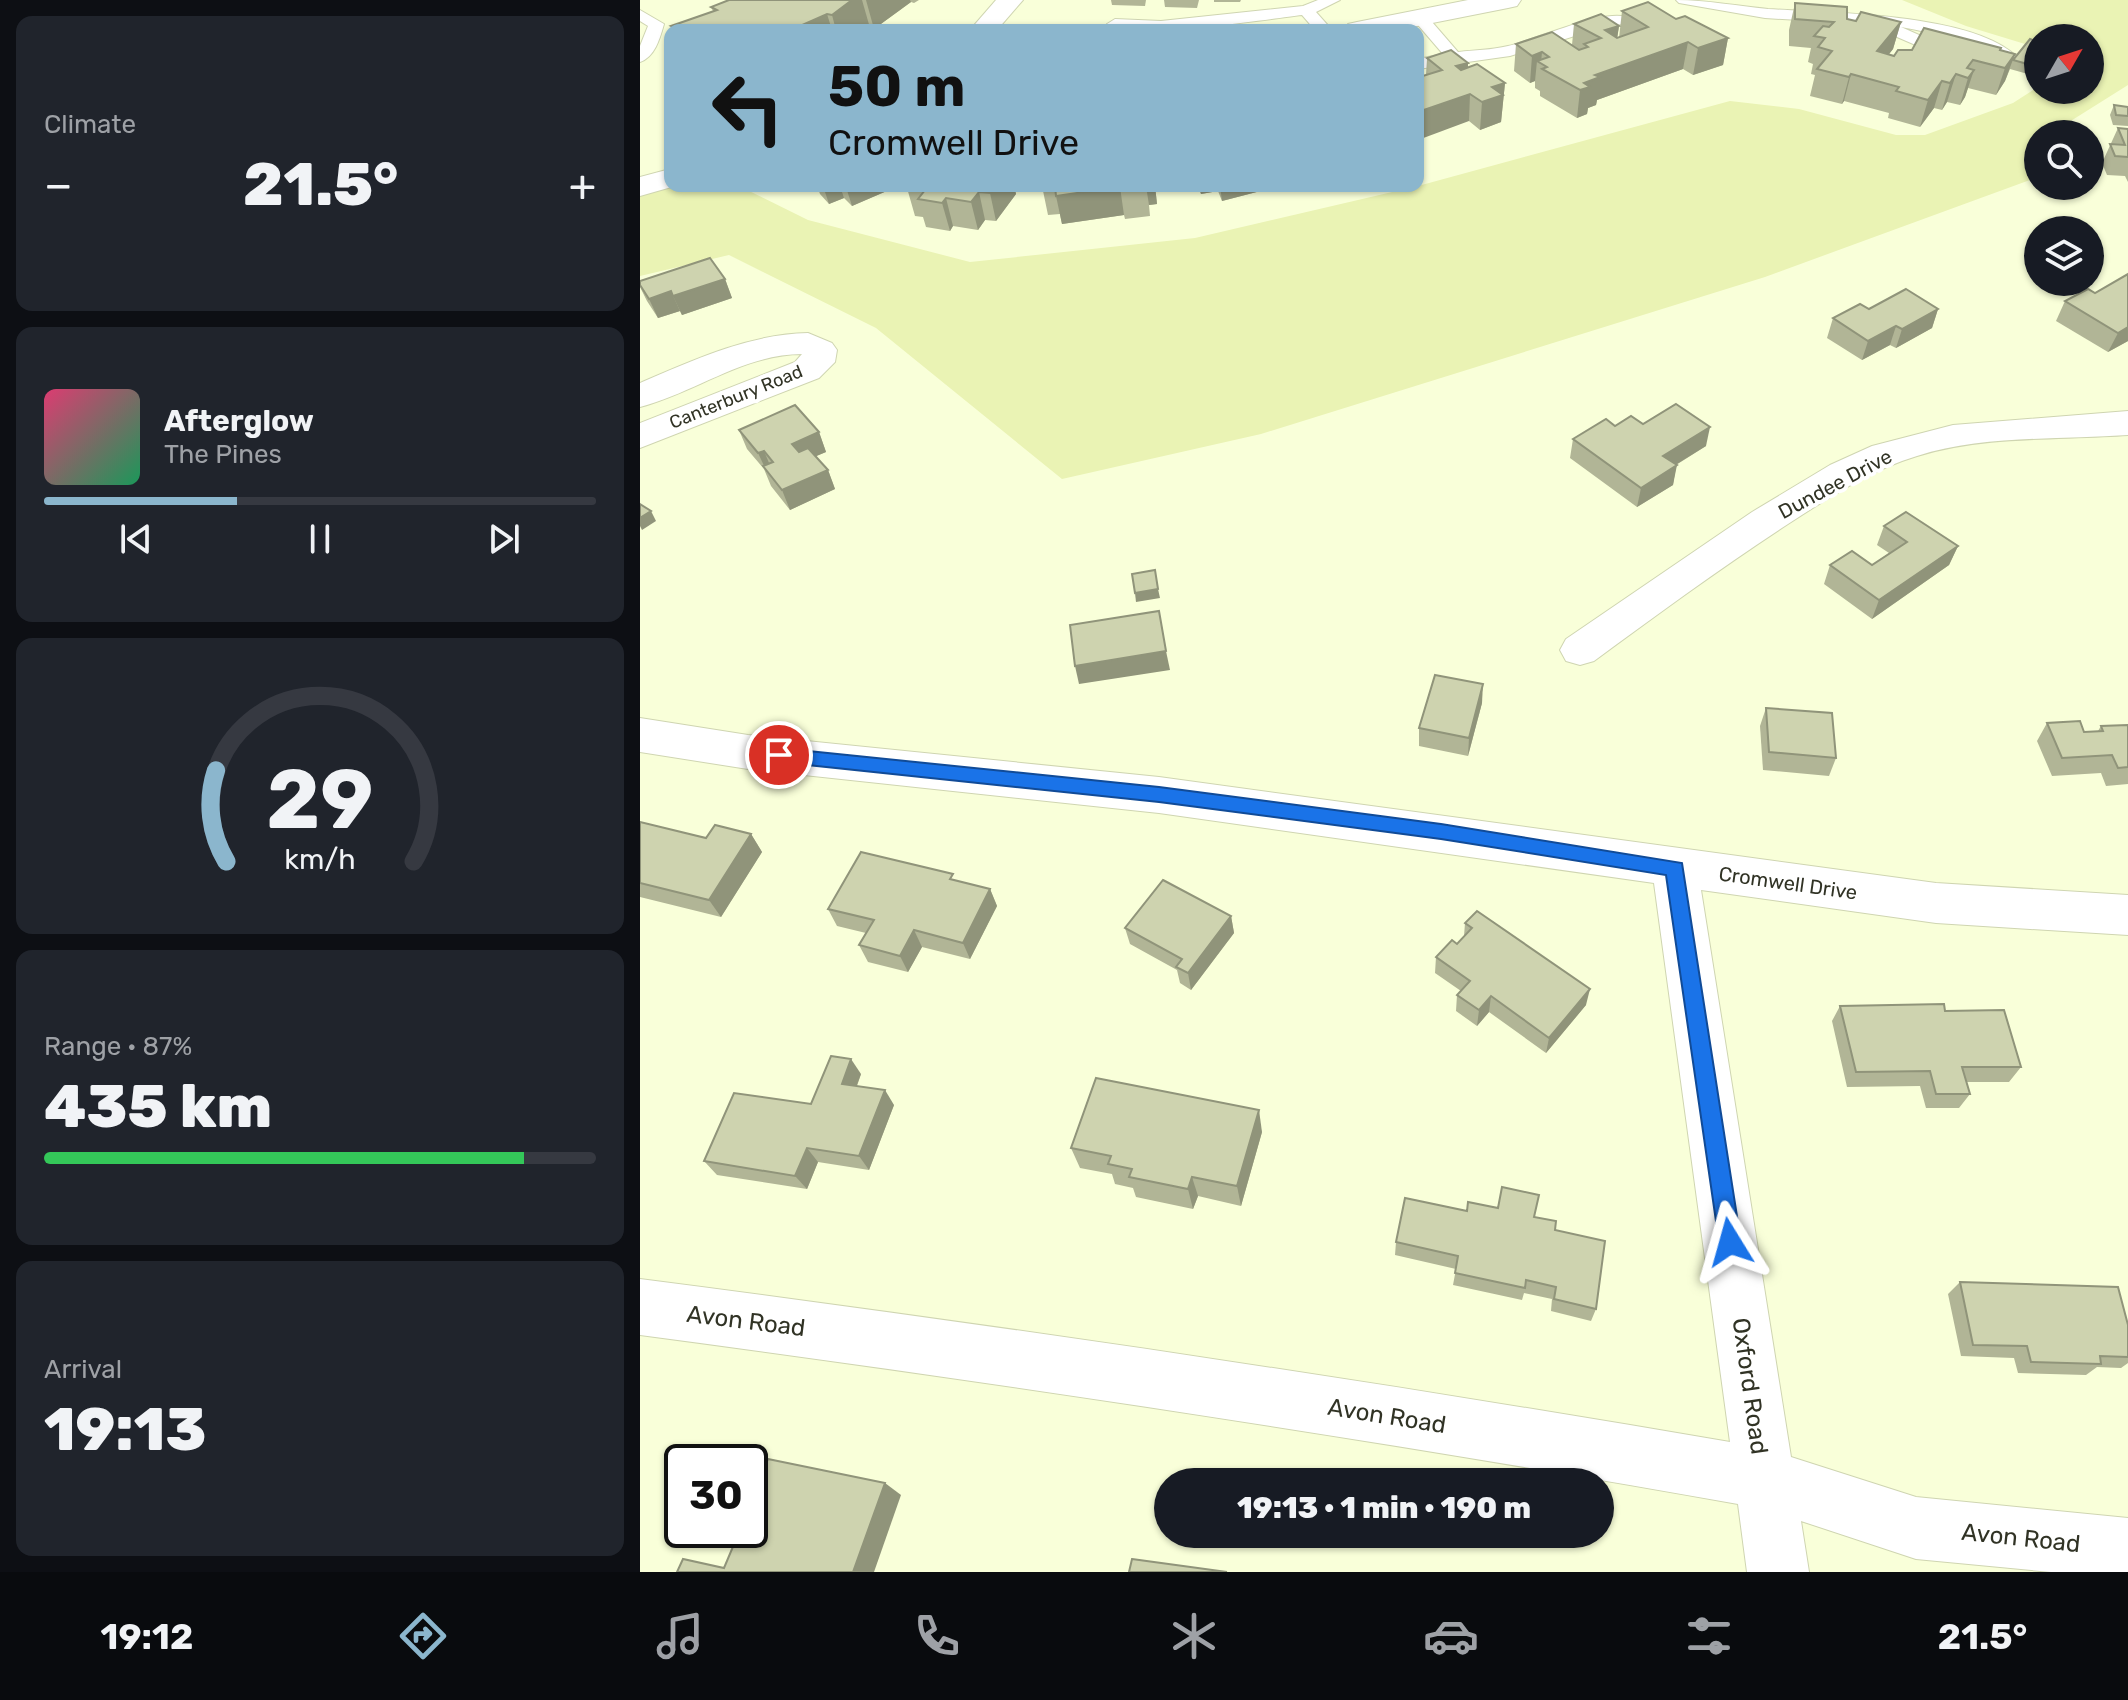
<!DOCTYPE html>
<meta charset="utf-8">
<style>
body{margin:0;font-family:Rubik,sans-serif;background:#20242c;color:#f1f3f6;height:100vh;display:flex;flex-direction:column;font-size:30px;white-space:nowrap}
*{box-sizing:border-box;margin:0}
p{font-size:26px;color:#9ea1a6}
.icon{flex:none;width:44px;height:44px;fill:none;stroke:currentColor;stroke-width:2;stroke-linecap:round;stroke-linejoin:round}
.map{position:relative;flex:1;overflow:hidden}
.details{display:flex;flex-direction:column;gap:16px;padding:16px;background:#0d0f14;width:640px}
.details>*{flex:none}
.top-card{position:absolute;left:24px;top:24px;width:760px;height:168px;border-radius:16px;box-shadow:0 2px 6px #0004;background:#8bb6cd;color:#111;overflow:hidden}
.needle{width:52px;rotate:51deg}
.buttons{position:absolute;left:1384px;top:24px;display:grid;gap:16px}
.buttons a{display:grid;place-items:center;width:80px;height:80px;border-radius:50%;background:#171b24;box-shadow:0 2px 6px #0004;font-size:40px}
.speed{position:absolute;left:24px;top:1444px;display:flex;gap:16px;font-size:40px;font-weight:700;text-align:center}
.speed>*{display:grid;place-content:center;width:104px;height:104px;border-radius:50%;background:#171b24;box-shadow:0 2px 6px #0004;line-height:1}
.speed .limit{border:4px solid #111;border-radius:12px;background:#fff;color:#111}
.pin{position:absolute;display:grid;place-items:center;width:68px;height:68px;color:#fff;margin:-34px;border:4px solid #fff;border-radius:50%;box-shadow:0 2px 8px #0007}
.me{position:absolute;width:88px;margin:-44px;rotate:352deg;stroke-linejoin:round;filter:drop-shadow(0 0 6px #0008)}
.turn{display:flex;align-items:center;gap:28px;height:168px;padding:0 32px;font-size:36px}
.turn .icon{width:104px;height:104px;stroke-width:2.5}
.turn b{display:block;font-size:56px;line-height:68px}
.big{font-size:60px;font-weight:800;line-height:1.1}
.details .card{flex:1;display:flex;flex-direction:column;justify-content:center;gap:12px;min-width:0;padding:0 28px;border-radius:16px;background:#20242c}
.details .dial{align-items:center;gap:0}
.dial svg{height:208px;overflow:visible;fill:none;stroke:#363941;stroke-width:7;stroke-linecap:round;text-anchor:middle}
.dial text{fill:#f1f3f6;stroke:none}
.song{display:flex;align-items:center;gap:24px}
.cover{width:96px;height:96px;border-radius:12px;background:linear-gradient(135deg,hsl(340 70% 55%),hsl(150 70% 35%))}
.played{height:8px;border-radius:4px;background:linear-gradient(90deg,#8bb6cd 35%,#363941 35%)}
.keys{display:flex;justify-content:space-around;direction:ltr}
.heat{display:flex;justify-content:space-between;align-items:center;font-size:44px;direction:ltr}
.charge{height:12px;border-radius:6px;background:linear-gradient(90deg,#34c759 87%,#363941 0)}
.trip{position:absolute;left:514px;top:1468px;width:460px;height:80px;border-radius:40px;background:#171b24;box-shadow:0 2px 6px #0004;font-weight:800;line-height:80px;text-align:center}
.tabs{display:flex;height:128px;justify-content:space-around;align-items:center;background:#090b0e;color:#9ea1a6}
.tabs .icon{width:56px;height:56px}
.tabs .on{color:#8bb6cd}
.tabs b{font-size:36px;color:#f1f3f6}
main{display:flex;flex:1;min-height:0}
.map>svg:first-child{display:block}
</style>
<main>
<section class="details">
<div class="card"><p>Climate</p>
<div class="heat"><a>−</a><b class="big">21.5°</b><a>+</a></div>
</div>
<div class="card">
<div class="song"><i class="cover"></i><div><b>Afterglow</b><p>The Pines</p></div></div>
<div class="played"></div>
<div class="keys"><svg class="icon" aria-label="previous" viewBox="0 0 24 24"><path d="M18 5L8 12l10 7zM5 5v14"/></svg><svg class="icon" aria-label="pause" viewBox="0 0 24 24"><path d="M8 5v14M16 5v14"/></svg><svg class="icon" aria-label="next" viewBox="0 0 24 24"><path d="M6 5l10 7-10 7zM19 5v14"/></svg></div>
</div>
<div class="card dial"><svg viewBox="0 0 100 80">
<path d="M14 69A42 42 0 1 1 86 69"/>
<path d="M14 69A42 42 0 0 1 10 34" stroke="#8bb6cd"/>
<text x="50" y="56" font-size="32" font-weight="700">29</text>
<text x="50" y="72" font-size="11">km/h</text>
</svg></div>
<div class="card"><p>Range · 87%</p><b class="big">435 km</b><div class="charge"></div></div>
<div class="card"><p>Arrival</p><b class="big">19:13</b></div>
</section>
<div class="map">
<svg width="1488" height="1572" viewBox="0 0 1488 1572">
<rect width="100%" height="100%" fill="#f9ffd9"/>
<!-- green -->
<path fill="#eaf3b4" d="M1262,0H1488V85L1410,134H1398V177L1125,277L621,434L422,479L236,328L89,255L0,276V184L99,186L168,220L330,262L555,238L778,186L1090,101L1159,109L1256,135H1285L1373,103L1398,87V90H1450V38H1398V48L1326,26Z"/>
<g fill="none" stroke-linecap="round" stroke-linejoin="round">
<defs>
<g id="service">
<path d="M678,0H700L676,12L692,30H675L662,15C629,19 487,41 467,24L475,19L521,21L663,6Z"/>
<path d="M1036,0C1067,0 1097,6 1128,9C1189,13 1335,13 1378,58C1369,69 1352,76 1340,66L1342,63L1359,59C1327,42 1297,33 1261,27L1313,50V56H1301L1227,24L1125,18L1039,3Z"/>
<path d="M0,10L24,24C20,38 15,57 0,62V46L8,26L0,21Z"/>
<path d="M780,13L786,15L818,52C834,50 852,50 868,46C894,41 973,3 993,20L991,23L967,26L870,56L778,69V59L803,54L772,18Z"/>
</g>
<g id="minor">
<path d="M356,0H383L357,30H330Z"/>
<path d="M828,0H881L877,6L868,8L757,30H704L708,24L717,22Z"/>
<path d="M30,169V186H35L0,196V177Z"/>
<path d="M168,333L192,343L197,350L195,362L179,378L0,448V423L155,362L162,354C104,354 54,393 0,407V383C53,360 110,334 168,333Z"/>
<path d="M1488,411V435C1419,440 1343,435 1277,456C1230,470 1188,498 1148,524C1082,567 1018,614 954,661L940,665L926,661L920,650L926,639L1112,512L1190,465L1232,446L1313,425Z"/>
<path d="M0,718L108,735L519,777L1296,883L1488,895V935L1296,923L1061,890L1151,1457L1276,1497L1488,1518V1572H1411L1276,1559L1161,1521L1169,1572H1107L1098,1504C733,1439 367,1384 0,1335V1279C364,1326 728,1380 1090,1442L1014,883L519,813L108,769L0,752Z"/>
</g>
</defs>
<!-- service casing -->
<use href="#service" stroke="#cfd5b1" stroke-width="2"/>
<!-- minor casing -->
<use href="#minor" stroke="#cfd5b1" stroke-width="2"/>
<!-- service -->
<use href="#service" fill="#fff" fill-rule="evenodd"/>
<!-- minor -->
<use href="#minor" fill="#fff" fill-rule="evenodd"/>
</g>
<!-- wall -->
<g fill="#b1b596">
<path d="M89,0H279L274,3L271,2L234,29L230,28L227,30H33L31,26L73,11L71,7Z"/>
<path d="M471,0H506L505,6L472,5Z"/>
<path d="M524,0H559L557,8L525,7Z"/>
<path d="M574,0H601L600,2H574Z"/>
<path d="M1155,3L1216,21L1261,22L1253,49L1249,54L1254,56L1360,51L1375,54L1373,59L1398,42V77L1370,69L1365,81L1356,95L1328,88L1325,97L1320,105L1307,102L1302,110L1294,108L1280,127L1248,118L1249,113L1204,101L1202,104L1170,96L1175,75L1171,74L1173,64L1168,62L1171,48L1149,46V30Z"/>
<path d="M982,11L1036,19L1088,38L1083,65L1053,75L1043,69L957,100L956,105L948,108L947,114L937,118L900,96V91L895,88V81L890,83L874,71L876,44L932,45L934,24L979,26L977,38H979Z"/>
<path d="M787,58L828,63V67L865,83L861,122L840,130L829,121L781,75L783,76L786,75Z"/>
<path d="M1474,105L1488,107V126L1473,125L1470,115Z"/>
<path d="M1478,128L1488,129V182L1485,176L1467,175L1462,163Z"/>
<path d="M177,186H256V187L212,206L204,198L189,204L180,194Z"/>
<path d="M268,186H374L376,194L356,221L345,220L338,230L313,226L310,231L286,227L283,217L275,216L267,188Z"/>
<path d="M402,186H515L517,204L509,205L510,216L485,219L484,215L422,224L420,214L408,215Z"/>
<path d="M557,186H640L582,201L578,191L561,194Z"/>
<path d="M85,279L92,298L42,315L40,311L18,318L7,301L0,287V281Z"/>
<path d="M1448,289L1488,341L1468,352L1416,321L1425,301Z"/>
<path d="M1298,309L1292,328L1256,348L1250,345L1222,360L1187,338L1193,318Z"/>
<path d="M1003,424L1066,446L1036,465L1033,485L997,507L930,458L933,439L975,426Z"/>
<path d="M99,430L179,432L186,452L176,456L188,470L195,489L150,510L131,486L124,469L107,449Z"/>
<path d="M1244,526L1318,546L1309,565L1232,619L1184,584L1190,565H1232L1249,553L1237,545Z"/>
<path d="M842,703L828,756L779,746V728Z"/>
<path d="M1126,708L1196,758L1189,776L1123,770L1120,726Z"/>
<path d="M1407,723L1444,732L1458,731L1461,726L1488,725V784L1466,786L1461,773L1412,776L1397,741Z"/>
<path d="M0,822L66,838L111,834L122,852L81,917L0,897Z"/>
<path d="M316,881L350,889L357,906L330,959L282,947L268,972L228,962L219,945L226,933L197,926L188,909Z"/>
<path d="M591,916L594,933L551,990L540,983L537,970L490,944L485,928Z"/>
<path d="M825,923L946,1005L906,1053L849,1012L837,1026L816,1011L817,995L821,991L795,973L796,957L817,944L824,936Z"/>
<path d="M1200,1006L1305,1011L1381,1067L1369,1082H1326L1330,1094L1319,1108H1286L1280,1086L1207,1087L1192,1021Z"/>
<path d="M221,1074L217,1086L254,1105L229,1170L178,1162L167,1189L77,1175L64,1161L171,1104Z"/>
<path d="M622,1132L601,1206L558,1196L553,1209L496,1197L493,1188L475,1184L472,1174L440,1168L431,1148Z"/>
<path d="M827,1211L894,1217L915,1230L956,1309L951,1321L911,1311L912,1299L884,1293L882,1300L813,1285L816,1269L755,1255L756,1242Z"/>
<path d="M1320,1282L1488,1325V1363L1481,1368L1457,1367L1446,1375L1378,1373L1374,1358L1321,1356L1308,1294Z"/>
</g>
<!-- shaded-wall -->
<g fill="#90947a">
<path d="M212,0H222L230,28L227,30H196L192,15Z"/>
<path d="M226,0H270L271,2L234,29Z"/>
<path d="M187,14L192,30H151Z"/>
<path d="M1261,22L1253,49L1230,78L1237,51Z"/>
<path d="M979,26L975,53L965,30Z"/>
<path d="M1088,38L1083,65L1053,75L1058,48Z"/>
<path d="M1048,42L1043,69L957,100L956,105L948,108L947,114L937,118L940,90L944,83L955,75Z"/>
<path d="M902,52L901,63L897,61L895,81L890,83L892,56Z"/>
<path d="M1375,54L1365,81L1356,95L1365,68Z"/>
<path d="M828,63L827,90L816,66Z"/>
<path d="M1334,70L1325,97L1320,105L1328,78Z"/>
<path d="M1211,74L1204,101L1202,104L1209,77Z"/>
<path d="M1316,74L1307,102L1302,110L1310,83Z"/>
<path d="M1302,81L1294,108L1280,127L1288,100Z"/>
<path d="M865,83L861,122L840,130L842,102L852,87Z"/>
<path d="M830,94L829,121L778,140V112Z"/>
<path d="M183,186H200L204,198L189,204Z"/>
<path d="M208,186H256V187L212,206L206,187Z"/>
<path d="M355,186H374L376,194L356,221L350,193Z"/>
<path d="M506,186H515L517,204L509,205Z"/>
<path d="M560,186H577L578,191L561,194Z"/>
<path d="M580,186H640L582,201Z"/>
<path d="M480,187L484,215L422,224L416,196Z"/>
<path d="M339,192L345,220L338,230L331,202Z"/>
<path d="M306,198L313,226L310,231L302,203Z"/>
<path d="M85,279L92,298L42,315L33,296Z"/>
<path d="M31,291L40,311L18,318L9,299Z"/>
<path d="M1298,309L1292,328L1256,348L1262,329Z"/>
<path d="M1256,326L1250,345L1222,360L1228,341Z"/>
<path d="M1488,327V341L1468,352L1478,333Z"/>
<path d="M1070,427L1066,446L1019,475L1023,456Z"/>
<path d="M179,432L186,452L160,463L152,444Z"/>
<path d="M124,451L132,470L127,472L118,453Z"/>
<path d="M1037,465L1033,485L997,507L1001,488Z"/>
<path d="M188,470L195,489L150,510L142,490Z"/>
<path d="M11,511L16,521L2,530L0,526V518Z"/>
<path d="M1318,546L1309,565L1232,619L1239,600Z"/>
<path d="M518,589L520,598L496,602L495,593Z"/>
<path d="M526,651L530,670L439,684L435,666Z"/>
<path d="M843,684L842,703L828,756L829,738Z"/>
<path d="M111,834L122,852L81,917L69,900Z"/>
<path d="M350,889L357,906L330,959L323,943Z"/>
<path d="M591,916L594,933L551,990L548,973Z"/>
<path d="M274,930L282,947L268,972L260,956Z"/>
<path d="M950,989L946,1005L906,1053L909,1038Z"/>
<path d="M851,996L849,1012L837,1026L839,1010Z"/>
<path d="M211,1059L221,1074L212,1098L202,1084Z"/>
<path d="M245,1090L254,1105L229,1170L219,1156Z"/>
<path d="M619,1110L622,1132L601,1206L597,1186Z"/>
<path d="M167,1148L178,1162L167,1189L155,1176Z"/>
<path d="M552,1177L558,1196L553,1209L548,1189Z"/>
<path d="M245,1483L261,1495L234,1572H213Z"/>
</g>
<!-- building -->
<g fill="#ced3af" stroke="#90947a" stroke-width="2">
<path d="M89,0H212L192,15L187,14L151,30H39L31,26L77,10L71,7Z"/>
<path d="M1008,2L1036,19L1045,16L1088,38L1058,48L1048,42L955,75L960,77L944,83L950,87L940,90L902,69L907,67L897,61L909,57L902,52L892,56L876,44L912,32L939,50L948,47L944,44L961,38L934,24L961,14L979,26L965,30L977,38L1008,27L982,11Z"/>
<path d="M1155,3L1207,7V19L1216,21L1221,12L1261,22L1237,51L1254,56L1258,50H1272L1284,28L1361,48L1360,50L1375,54L1365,68L1333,60L1327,68L1334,70L1328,78L1316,74L1310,83L1302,81L1288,100L1256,91L1259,87L1211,74L1209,77L1177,69L1192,51L1178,47L1185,38L1174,36L1183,26L1189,27L1194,22L1155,19Z"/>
<path d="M1390,39L1398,42V67L1373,60Z"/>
<path d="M811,50L828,63L816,66L821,70L837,64L865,83L852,87L863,95L842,102L830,94L778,112V73L783,76L802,70L787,58Z"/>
<path d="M1474,105L1488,107V116L1476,115Z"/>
<path d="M1478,128L1488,129V157L1475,156L1470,144L1485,145Z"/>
<path d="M268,186H355L350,193L339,192L331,202L306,198L302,203L278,199L285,190L267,188Z"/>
<path d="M402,186H506V188L480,191V187L416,196L415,186L403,187Z"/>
<path d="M70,258L85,279L33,296L31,291L9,299L0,285V281Z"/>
<path d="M1488,274V327L1478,333L1425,301L1448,289L1455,293Z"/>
<path d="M1266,289L1298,309L1262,329L1256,326L1228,341L1193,318L1220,304L1229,309Z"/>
<path d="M1036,404L1070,427L1023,456L1037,465L1001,488L933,439L966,419L975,426L991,416L1003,424Z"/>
<path d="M155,405L179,432L152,444L159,452L168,448L188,470L142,490L123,466L133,462L124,451L118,453L99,430Z"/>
<path d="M0,504L11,511L0,518Z"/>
<path d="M1266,512L1318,546L1239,600L1190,565L1212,551L1232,565L1267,542L1244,526Z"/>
<path d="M515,570L518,589L495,593L492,574Z"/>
<path d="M519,611L526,651L435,666L430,625Z"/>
<path d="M795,675L843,684L829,738L779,728Z"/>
<path d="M1126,708L1192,713L1196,758L1129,752Z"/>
<path d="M1440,721L1444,732L1463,731L1461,726L1488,725V767L1478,768L1472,755L1422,758L1407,723Z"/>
<path d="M0,822L66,838L75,825L111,834L69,900L0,883Z"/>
<path d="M221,852L313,874L310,879L350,889L323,943L274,930L260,956L219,945L234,920L188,909Z"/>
<path d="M523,880L591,916L548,973L536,967L542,959L485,928Z"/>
<path d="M837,911L950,989L909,1038L851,996L839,1010L817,995L830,981L796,957L812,940L817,944L832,928L825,923Z"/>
<path d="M1304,1004L1305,1011L1364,1010L1381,1067H1322L1330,1094H1296L1290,1071L1216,1072L1200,1006Z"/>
<path d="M191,1056L211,1059L202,1084L245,1090L219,1156L167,1148L155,1176L64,1161L94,1093L171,1104Z"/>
<path d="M456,1078L619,1110L597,1186L552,1177L548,1189L489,1177L492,1169L468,1164L471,1156L431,1148Z"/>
<path d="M862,1187L899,1195L894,1217L916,1221L915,1230L965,1241L956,1309L914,1299L916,1287L886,1280L885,1288L815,1273L818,1256L756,1242L765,1198L827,1211L828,1202L858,1208Z"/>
<path d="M1320,1282L1478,1287L1488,1325V1357L1460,1356L1461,1364L1391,1362L1387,1346L1333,1345Z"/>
<path d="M128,1459L245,1483L213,1572H37L43,1559L84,1568L100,1530H110V1504Z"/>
<path d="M492,1559L587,1572H489Z"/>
</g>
<!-- route -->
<path fill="#1a73e8" stroke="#114b97" stroke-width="2" d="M139,748L519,787L801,824L1042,863L1101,1242L1098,1249L1090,1253L1082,1249L1079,1242L1026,875L801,839L519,802L139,762L130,755Z"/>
<g text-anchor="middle" stroke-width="8" stroke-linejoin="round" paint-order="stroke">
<!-- far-street labels -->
<g font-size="18" fill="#313325" stroke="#fff">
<text transform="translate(96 397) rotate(-22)" y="6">Canterbury Road</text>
</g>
<!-- street labels -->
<g font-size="20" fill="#313325" stroke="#fff">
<text transform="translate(1195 484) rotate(-28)" y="7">Dundee Drive</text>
<text transform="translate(1148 883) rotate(8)" y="7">Cromwell Drive</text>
</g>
<!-- near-street labels -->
<g font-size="24" fill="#313325" stroke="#fff">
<text transform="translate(106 1321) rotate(7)" y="8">Avon Road</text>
<text transform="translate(1110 1386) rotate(82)" y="8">Oxford Road</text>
<text transform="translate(747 1416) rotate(9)" y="8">Avon Road</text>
<text transform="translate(1381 1538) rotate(6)" y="8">Avon Road</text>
</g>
</g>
</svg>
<div class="buttons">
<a><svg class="needle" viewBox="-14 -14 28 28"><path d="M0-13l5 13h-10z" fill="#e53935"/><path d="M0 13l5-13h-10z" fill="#9ea1a6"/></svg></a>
<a><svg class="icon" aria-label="search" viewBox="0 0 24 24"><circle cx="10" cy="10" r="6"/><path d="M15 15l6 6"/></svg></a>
<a><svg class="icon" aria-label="layers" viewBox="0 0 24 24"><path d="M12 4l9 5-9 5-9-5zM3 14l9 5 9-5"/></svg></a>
</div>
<div class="speed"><div class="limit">30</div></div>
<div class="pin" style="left:139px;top:755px;background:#d93025"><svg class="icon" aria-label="arrive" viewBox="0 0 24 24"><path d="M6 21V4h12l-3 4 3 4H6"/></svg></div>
<svg class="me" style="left:1090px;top:1242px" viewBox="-20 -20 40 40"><path d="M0-17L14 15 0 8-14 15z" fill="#1a73e8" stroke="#fff" stroke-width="4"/></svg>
<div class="trip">19:13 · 1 min · 190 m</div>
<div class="top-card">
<div class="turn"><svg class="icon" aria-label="left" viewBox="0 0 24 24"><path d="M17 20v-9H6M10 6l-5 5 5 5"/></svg><div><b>50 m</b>Cromwell Drive</div></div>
</div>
</div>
</main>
<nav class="tabs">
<b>19:12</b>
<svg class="icon on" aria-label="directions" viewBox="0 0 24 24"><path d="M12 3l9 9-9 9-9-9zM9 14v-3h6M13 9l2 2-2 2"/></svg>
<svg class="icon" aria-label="music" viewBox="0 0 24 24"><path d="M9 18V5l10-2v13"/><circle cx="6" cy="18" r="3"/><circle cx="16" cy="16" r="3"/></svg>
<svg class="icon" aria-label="phone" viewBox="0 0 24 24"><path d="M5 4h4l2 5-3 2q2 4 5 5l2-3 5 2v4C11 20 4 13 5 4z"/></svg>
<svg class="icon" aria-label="climate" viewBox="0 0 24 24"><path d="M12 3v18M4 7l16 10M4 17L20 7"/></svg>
<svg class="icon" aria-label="car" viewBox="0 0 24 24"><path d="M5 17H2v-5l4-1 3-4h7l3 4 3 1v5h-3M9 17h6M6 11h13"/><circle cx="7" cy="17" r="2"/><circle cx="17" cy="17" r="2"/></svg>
<svg class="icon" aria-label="filters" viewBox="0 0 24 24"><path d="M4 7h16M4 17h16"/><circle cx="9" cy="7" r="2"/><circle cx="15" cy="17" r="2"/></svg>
<b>21.5°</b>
</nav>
